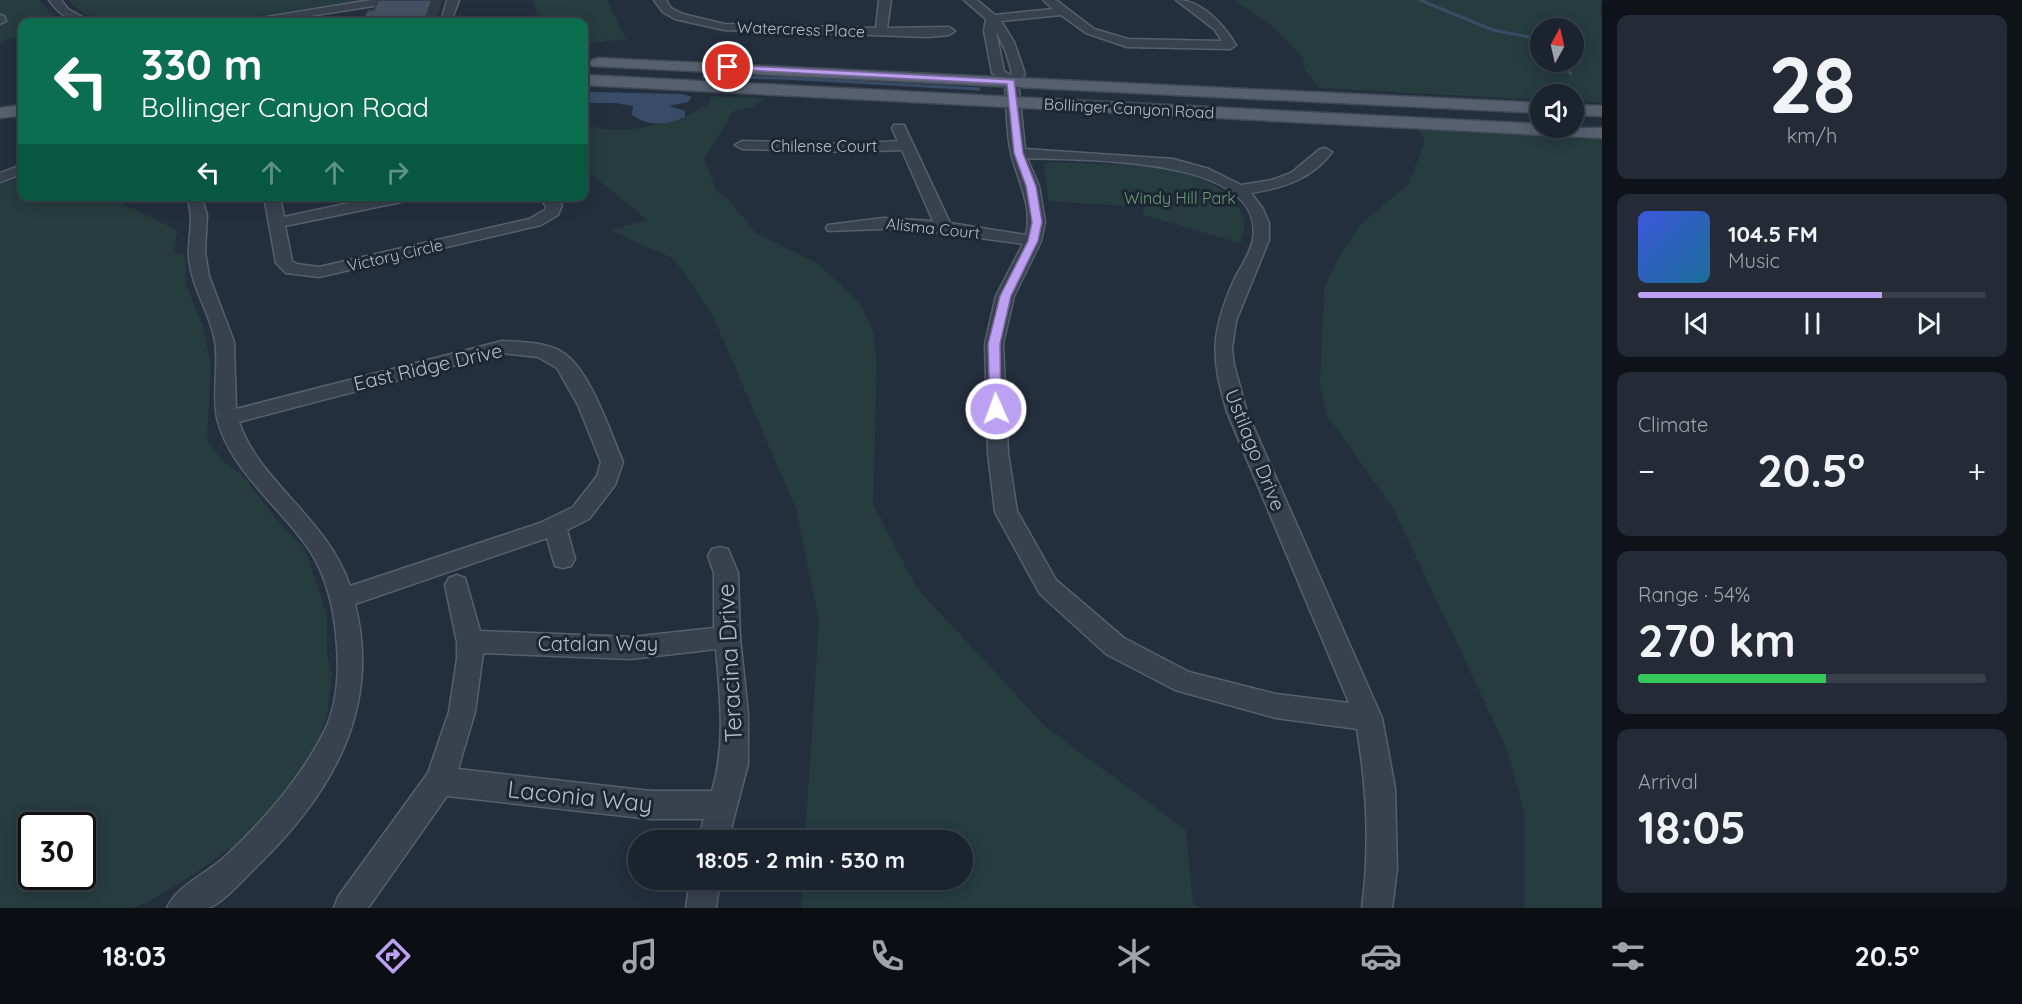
<!DOCTYPE html>
<meta charset="utf-8">
<style>
body{margin:0;font-family:Quicksand,sans-serif;background:#242b36;color:#f1f3f6;height:100vh;display:flex;flex-direction:column;font-size:22px;white-space:nowrap}
*{box-sizing:border-box;margin:0}
p{font-size:20px;color:#a0a4aa}
.icon{flex:none;width:33px;height:33px;fill:none;stroke:currentColor;stroke-width:2;stroke-linecap:round;stroke-linejoin:round}
.map{position:relative;flex:1;overflow:hidden}
.details{display:flex;flex-direction:column;gap:15px;padding:15px;background:#0f1319;width:420px}
.details>*{flex:none}
.hud{position:absolute;left:18px;top:18px;width:570px;height:183px;border-radius:12px;box-shadow:0 3px 15px #0003,0 0 0 2px #39404a;background:#0b6e4f;color:#fff;overflow:hidden}
.needle{width:39px;rotate:8deg}
.tools{position:absolute;left:1530px;top:18px;display:grid;gap:12px}
.tools a{display:grid;place-items:center;width:54px;height:54px;border-radius:50%;background:#1b232e;box-shadow:0 3px 15px #0003,0 0 0 2px #39404a;font-size:30px}
.speed{position:absolute;left:18px;top:812px;display:flex;gap:12px;font-size:30px;font-weight:700;text-align:center}
.speed>*{display:grid;place-content:center;width:78px;height:78px;border-radius:50%;background:#1b232e;box-shadow:0 3px 15px #0003,0 0 0 2px #39404a;line-height:1}
.speed .limit{border:3px solid #111;border-radius:9px;background:#fff;color:#111}
.pin{position:absolute;display:grid;place-items:center;width:51px;height:51px;color:#fff;margin:-26px;border:3px solid #fff;border-radius:50%;box-shadow:0 2px 6px #0007}
.me{position:absolute;width:66px;margin:-33px;rotate:358deg;stroke-linejoin:round;filter:drop-shadow(0 0 4px #0008)}
.turn{display:flex;align-items:center;gap:21px;height:126px;padding:0 24px;font-size:27px}
.turn .icon{width:78px;height:78px;stroke-width:2.5}
.turn b{display:block;font-size:42px;line-height:51px}
.lanes{display:flex;align-items:center;height:57px;padding:0 24px;background:#0003;justify-content:center;gap:30px;direction:ltr}
.lanes .off{opacity:.35}
.big{font-size:45px;font-weight:800;line-height:1.1}
.details .tile{flex:1;display:flex;flex-direction:column;justify-content:center;gap:9px;min-width:0;padding:0 21px;border-radius:12px;background:#242b36}
.details .dial{align-items:center;gap:0}
.dial b{font-size:78px;line-height:1}
.song{display:flex;align-items:center;gap:18px}
.cover{width:72px;height:72px;border-radius:9px;background:linear-gradient(135deg,hsl(230 70% 55%),hsl(200 70% 35%))}
.played{height:6px;border-radius:3px;background:linear-gradient(90deg,#bca0f2 70%,#39404a 70%)}
.keys{display:flex;justify-content:space-around;direction:ltr}
.heat{display:flex;justify-content:space-between;align-items:center;font-size:33px;direction:ltr}
.charge{height:9px;border-radius:4px;background:linear-gradient(90deg,#34c759 54%,#39404a 0)}
.trip{position:absolute;left:628px;top:830px;width:345px;height:60px;border-radius:30px;background:#1b232e;box-shadow:0 3px 15px #0003,0 0 0 2px #39404a;font-weight:800;line-height:60px;text-align:center}
.menu{display:flex;height:96px;justify-content:space-around;align-items:center;background:#0b0e12;color:#a0a4aa}
.menu .icon{width:42px;height:42px}
.menu .selected{color:#bca0f2}
.menu b{font-size:27px;color:#f1f3f6}
main{display:flex;flex:1;min-height:0}
.map>svg:first-child{display:block}
</style>
<main>
<div class="map">
<svg width="1602" height="908" viewBox="0 0 1602 908">
<rect width="100%" height="100%" fill="#242f3e"/>
<!-- green -->
<g fill="#263c3f" fill-rule="evenodd">
<path d="M0,0H38L60,22H22V35L0,42Z"/>
<path d="M69,0H368C298,11 229,22 158,22C143,22 127,24 113,22C99,21 77,12 69,0Z"/>
<path d="M532,0H607L626,39L584,44V22H540Z"/>
<path d="M1234,0H1602L1600,9L1602,18V103L1574,101V94H1540V100L1319,88L1305,71L1303,58L1276,29ZM1574,28V62H1540V28Z"/>
<path d="M710,96L765,98L752,107L734,111L704,158L717,192L729,200L756,233L817,263L859,302L873,331L877,363L873,504L916,587L1047,728L1186,830L1193,904L1202,908H801L803,879H963V840H805L819,620L796,509L713,316L674,259L610,230L647,220L584,168V124L607,130H629L681,119L709,104Z"/>
<path d="M1418,129L1602,139V908H1525V816L1507,749L1394,510L1327,415L1320,386L1324,287L1339,256L1362,223L1409,184L1425,140Z"/>
<path d="M1049,162C1101,165 1204,158 1236,205C1246,219 1247,227 1240,243L1143,215L1144,207L1049,201L1044,164Z"/>
<path d="M22,177V196L119,197L117,201L177,230L174,253L185,254L186,284L203,327L211,366L207,440L222,460L246,479L275,518L305,549L327,616V658L332,673L327,715L317,743L291,786L261,820L235,845L196,873L146,903L132,908H0V184ZM32,825H82V876H32Z"/>
</g>
<!-- water -->
<path fill="#394c67" d="M590,92L682,94L692,97L688,102L669,106L685,111V117C667,125 649,127 632,115L633,106L616,103H585L584,93Z"/>
<g fill="none" stroke-linecap="round" stroke-linejoin="round">
<!-- stream -->
<g stroke="#394c67" stroke-width="3">
<path d="M1420,0L1493,30L1540,39"/>
<path d="M1571,74L1567,70L1580,62L1574,53"/>
<path d="M703,77L783,78L979,89"/>
</g>
<defs>
<g id="minor">
<path d="M49,0H61L68,9L91,22C72,24 60,15 49,0Z"/>
<path d="M371,0H398L392,3L272,22H248L254,19Z"/>
<path d="M447,0H459L451,22H441Z"/>
<path d="M654,0H666L671,8L683,14L724,24L876,28L879,0H891L887,28L949,27L955,31L949,35L928,37L724,30L675,19L663,12Z"/>
<path d="M964,0H977L995,15L1053,9L1043,0H1056L1094,29L1128,39L1222,41L1214,29L1176,0C1202,0 1223,24 1236,45L1230,49L1127,47L1086,33L1061,15L1001,21L1014,42L1025,74L1018,82L1025,149L1173,159L1209,169L1241,185L1272,180L1291,173L1320,149L1325,148L1332,152C1312,179 1283,188 1251,193L1263,209L1269,223V240L1236,321L1232,349L1234,365L1247,412L1382,718L1395,788L1397,869L1392,908H1362C1370,845 1367,791 1357,729L1276,718L1175,690L1106,654L1040,594L995,512L988,453L985,344L996,296L1023,244L908,228L828,231L826,228L828,225L883,218L933,221L902,150L850,152L742,149L735,145L742,141L850,144L898,141L892,128L894,125H904L950,223L1026,235C1033,205 1018,182 1011,153C1006,131 1007,105 1005,83L992,73L984,31L986,19ZM996,31L1006,52L1012,73L1010,75L1004,71ZM1027,158C1078,161 1266,154 1253,239C1251,253 1240,268 1234,280C1210,334 1211,357 1227,412L1349,703L1276,694L1189,672L1124,638L1056,580L1017,511L1008,453L1003,344L1014,296L1041,241L1045,222L1039,186Z"/>
<path d="M0,15L4,16L6,21L0,24Z"/>
<path d="M22,165V174L0,182V173Z"/>
<path d="M186,196H201L207,215L205,252L209,276L234,342L236,409L502,341C521,342 545,342 562,352C590,369 610,432 623,462L615,485L589,519L567,530L575,559L571,566L563,568L555,566L547,538L355,604C382,710 330,796 256,867C246,877 221,905 208,908C196,908 179,908 167,908C175,888 203,875 220,861C261,824 300,780 325,730C337,705 339,673 337,646C335,613 328,579 310,551C282,508 229,470 217,418C212,393 219,366 215,341C210,312 192,289 189,259C187,238 196,217 186,196ZM502,353L538,357L557,368L578,405L601,462L597,476L573,507L540,523L350,586C327,518 259,482 239,422Z"/>
<path d="M264,196H280L284,217L381,196H413L406,201L285,226L292,261L297,264L319,267L529,219L545,210L546,206L538,196H554L562,205L558,215L541,225L319,277L286,273L276,263Z"/>
<path d="M720,547L728,549L738,573L740,637L748,714V764L728,840H698L704,819H651L447,796L368,908H334L338,897L428,773L449,712L457,659V642L445,585L449,578L457,575L465,578L480,631L631,637L714,628V573L708,556L712,549ZM716,649C720,697 726,744 712,791H651L458,769L475,712L483,653L631,659Z"/>
<path d="M690,879H720L716,908H686Z"/>
</g>
<g id="major">
<path d="M598,58L1540,103V113L592,66L590,63L592,60Z"/>
<path d="M584,75L1540,124V128H1602V138L584,85Z"/>
<path d="M22,105V115L0,118V108Z"/>
<path d="M1574,105L1602,106V116L1574,115Z"/>
</g>
</defs>
<!-- minor casing -->
<use href="#minor" stroke="#565f6c" stroke-width="3"/>
<!-- major casing -->
<use href="#major" stroke="#414a57" stroke-width="3"/>
<!-- minor -->
<use href="#minor" fill="#38414e" fill-rule="evenodd"/>
<!-- major -->
<use href="#major" fill="#56606e" fill-rule="evenodd"/>
</g>
<!-- shaded-wall -->
<path fill="#303945" d="M432,0H442V2L436,22H420Z"/>
<!-- building -->
<path fill="#455162" stroke="#303945" stroke-width="1.5" d="M378,0H432L427,15L420,22H362L368,10H374Z"/>
<!-- route -->
<path fill="#bca0f2" stroke="#7a689d" stroke-width="1.5" d="M728,65L1014,80L1023,153L1036,186L1042,222L1038,241L1011,296L1000,344L1001,413L996,414L990,409L988,344L1000,296L1028,241L1032,222L1026,186L1014,153L1007,84L725,69Z"/>
<g text-anchor="middle" stroke-width="6" stroke-linejoin="round" paint-order="stroke">
<!-- far-street labels -->
<g font-size="16" fill="#b4bcc9" stroke="#1d2633">
<text transform="translate(801 29) rotate(2)" y="6">Watercress Place</text>
<text transform="translate(1129 108) rotate(3)" y="6">Bollinger Canyon Road</text>
<text x="824" y="152">Chilense Court</text>
<text transform="translate(933 228) rotate(6)" y="6">Alisma Court</text>
<text transform="translate(395 255) rotate(-13)" y="6">Victory Circle</text>
</g>
<!-- far-park labels -->
<g font-size="16" fill="#6b9a76" stroke="#1d2633">
<text x="1180" y="204">Windy Hill Park</text>
</g>
<!-- street labels -->
<g font-size="20" fill="#b4bcc9" stroke="#1d2633">
<text transform="translate(428 367) rotate(-13)" y="7">East Ridge Drive</text>
<text transform="translate(1255 450) rotate(68)" y="7">Ustilago Drive</text>
<text x="598" y="651">Catalan Way</text>
</g>
<!-- near-street labels -->
<g font-size="24" fill="#b4bcc9" stroke="#1d2633">
<text transform="translate(730 663) rotate(-93)" y="8">Teracina Drive</text>
<text transform="translate(580 797) rotate(6)" y="8">Laconia Way</text>
</g>
</g>
</svg>
<div class="tools">
<a><svg class="needle" viewBox="-14 -14 28 28"><path d="M0-13l5 13h-10z" fill="#e53935"/><path d="M0 13l5-13h-10z" fill="#a0a4aa"/></svg></a>
<a><svg class="icon" aria-label="sound" viewBox="0 0 24 24"><path d="M4 9h4l5-4v14l-5-4H4zM17 9q2 3 0 6"/></svg></a>
</div>
<div class="speed"><div class="limit">30</div></div>
<div class="pin" style="left:728px;top:67px;background:#d93025"><svg class="icon" aria-label="arrive" viewBox="0 0 24 24"><path d="M6 21V4h12l-3 4 3 4H6"/></svg></div>
<svg class="me" style="left:996px;top:409px" viewBox="-20 -20 40 40"><circle r="17" fill="#bca0f2" stroke="#fff" stroke-width="3"/><path d="M0-11L8 9 0 5-8 9z" fill="#fff"/></svg>
<div class="trip">18:05 · 2 min · 530 m</div>
<div class="hud">
<div class="turn"><svg class="icon" aria-label="left" viewBox="0 0 24 24"><path d="M17 20v-9H6M10 6l-5 5 5 5"/></svg><div><b>330 m</b>Bollinger Canyon Road</div></div>
<div class="lanes"><svg class="icon" aria-label="left" viewBox="0 0 24 24"><path d="M17 20v-9H6M10 6l-5 5 5 5"/></svg><svg class="icon off" aria-label="ahead" viewBox="0 0 24 24"><path d="M12 20V5M6 11l6-6 6 6"/></svg><svg class="icon off" aria-label="ahead" viewBox="0 0 24 24"><path d="M12 20V5M6 11l6-6 6 6"/></svg><svg class="icon off" aria-label="right" viewBox="0 0 24 24"><path d="M7 20v-9h11M14 6l5 5-5 5"/></svg></div>
</div>
</div>
<section class="details">
<div class="tile dial"><b>28</b><p>km/h</p></div>
<div class="tile">
<div class="song"><i class="cover"></i><div><b>104.5 FM</b><p>Music</p></div></div>
<div class="played"></div>
<div class="keys"><svg class="icon" aria-label="previous" viewBox="0 0 24 24"><path d="M18 5L8 12l10 7zM5 5v14"/></svg><svg class="icon" aria-label="pause" viewBox="0 0 24 24"><path d="M8 5v14M16 5v14"/></svg><svg class="icon" aria-label="next" viewBox="0 0 24 24"><path d="M6 5l10 7-10 7zM19 5v14"/></svg></div>
</div>
<div class="tile"><p>Climate</p>
<div class="heat"><a>−</a><b class="big">20.5°</b><a>+</a></div>
</div>
<div class="tile"><p>Range · 54%</p><b class="big">270 km</b><div class="charge"></div></div>
<div class="tile"><p>Arrival</p><b class="big">18:05</b></div>
</section>
</main>
<nav class="menu">
<b>18:03</b>
<svg class="icon selected" aria-label="directions" viewBox="0 0 24 24"><path d="M12 3l9 9-9 9-9-9zM9 14v-3h6M13 9l2 2-2 2"/></svg>
<svg class="icon" aria-label="music" viewBox="0 0 24 24"><path d="M9 18V5l10-2v13"/><circle cx="6" cy="18" r="3"/><circle cx="16" cy="16" r="3"/></svg>
<svg class="icon" aria-label="phone" viewBox="0 0 24 24"><path d="M5 4h4l2 5-3 2q2 4 5 5l2-3 5 2v4C11 20 4 13 5 4z"/></svg>
<svg class="icon" aria-label="climate" viewBox="0 0 24 24"><path d="M12 3v18M4 7l16 10M4 17L20 7"/></svg>
<svg class="icon" aria-label="car" viewBox="0 0 24 24"><path d="M5 17H2v-5l4-1 3-4h7l3 4 3 1v5h-3M9 17h6M6 11h13"/><circle cx="7" cy="17" r="2"/><circle cx="17" cy="17" r="2"/></svg>
<svg class="icon" aria-label="filters" viewBox="0 0 24 24"><path d="M4 7h16M4 17h16"/><circle cx="9" cy="7" r="2"/><circle cx="15" cy="17" r="2"/></svg>
<b>20.5°</b>
</nav>
